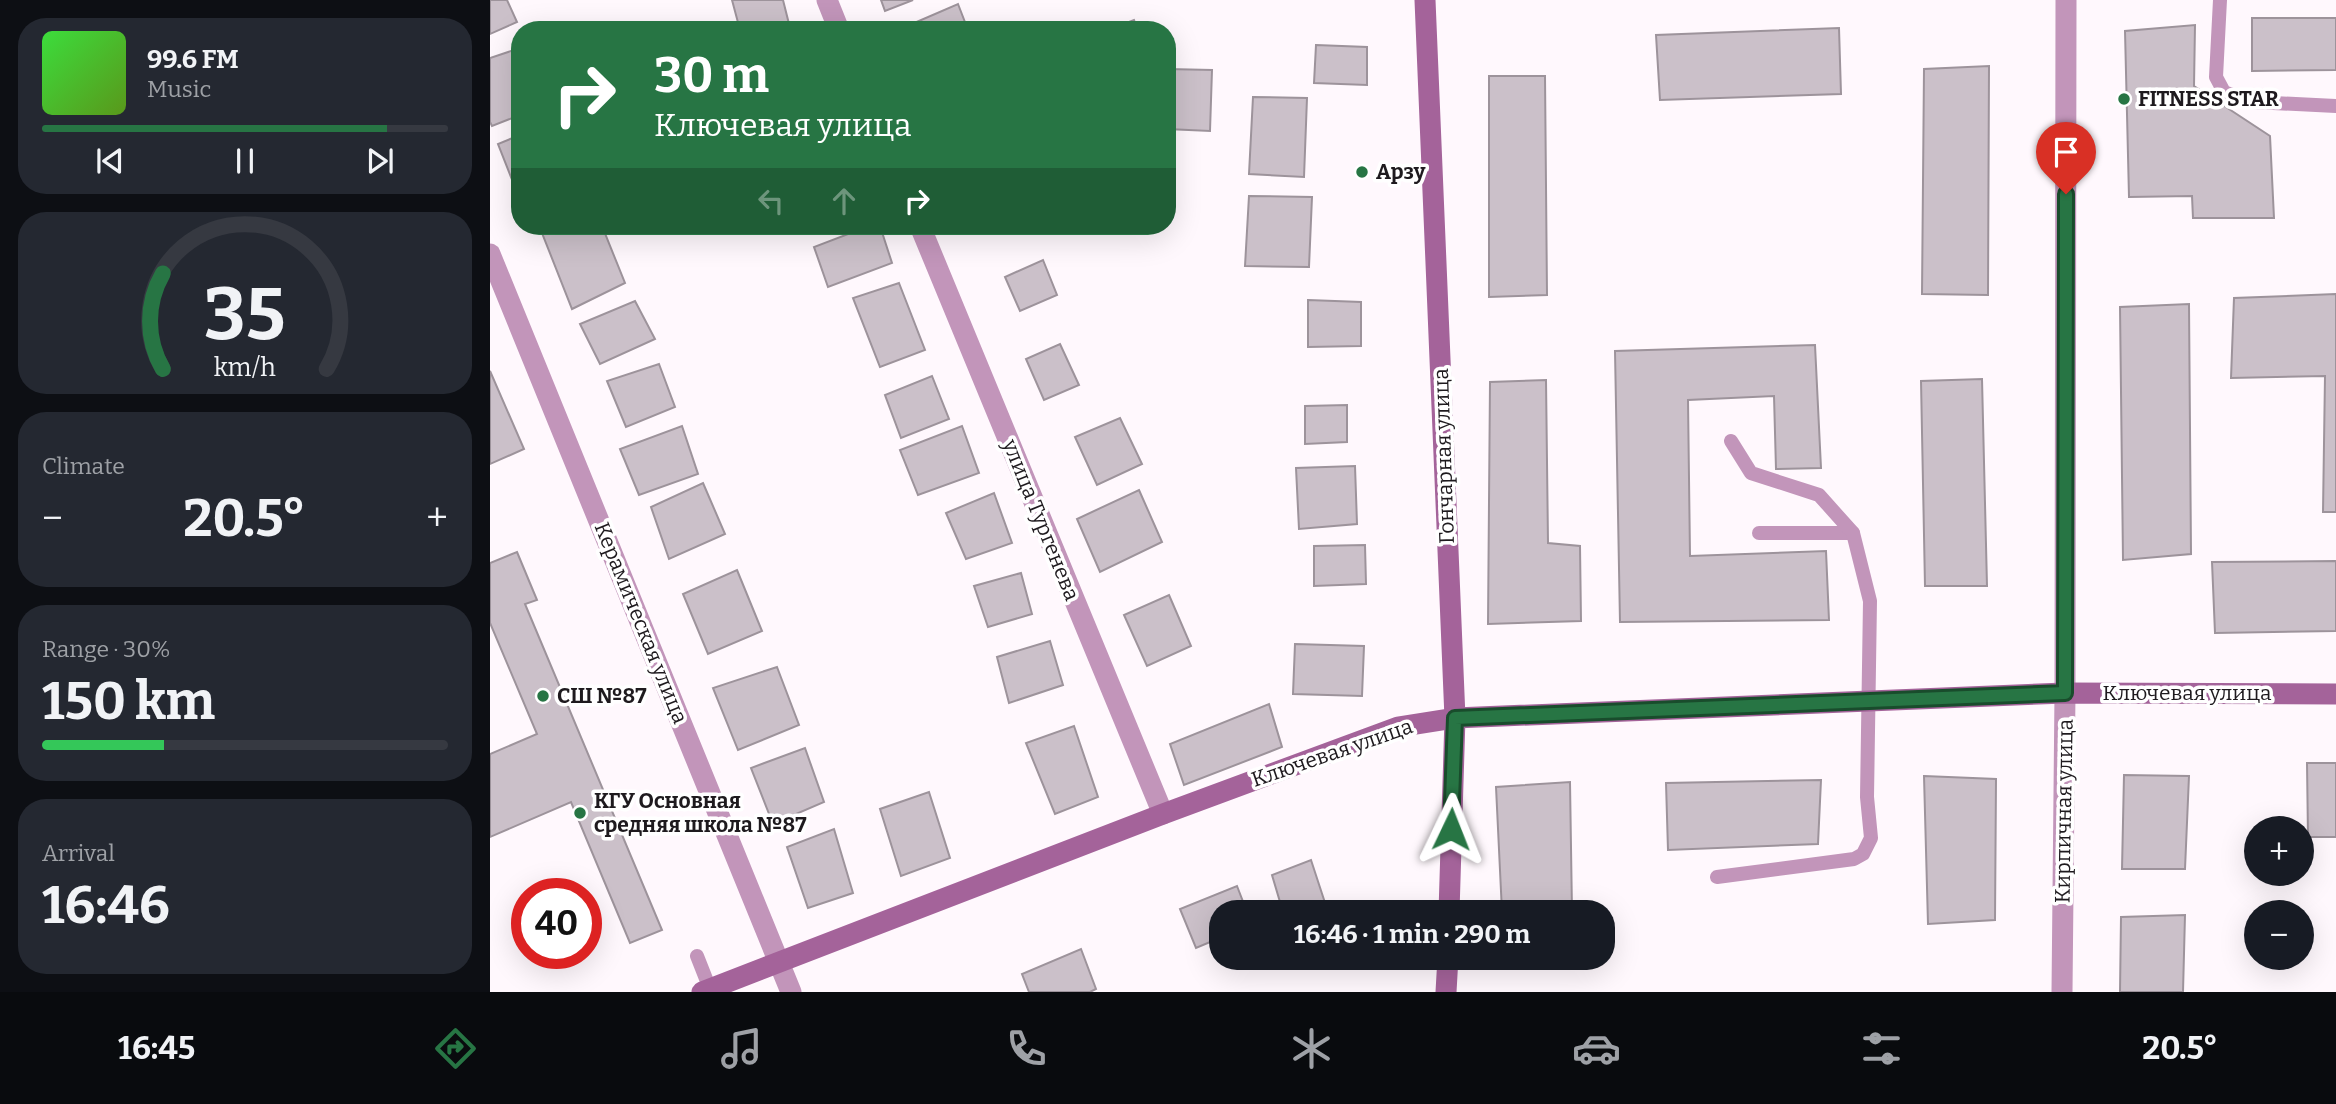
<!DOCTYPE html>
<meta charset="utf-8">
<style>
body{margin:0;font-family:Bitter,serif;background:#242831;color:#f1f3f6;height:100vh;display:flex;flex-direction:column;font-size:26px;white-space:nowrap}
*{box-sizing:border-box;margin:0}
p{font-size:23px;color:#9ea1a6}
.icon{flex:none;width:38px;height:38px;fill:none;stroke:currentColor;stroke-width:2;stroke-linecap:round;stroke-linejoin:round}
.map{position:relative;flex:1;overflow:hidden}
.panel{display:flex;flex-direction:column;gap:18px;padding:18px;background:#0d0f14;width:490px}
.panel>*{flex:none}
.guide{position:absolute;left:21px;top:21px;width:665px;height:214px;border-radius:28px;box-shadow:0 7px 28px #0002;background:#277544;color:#fff;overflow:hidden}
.controls{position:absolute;left:1754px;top:816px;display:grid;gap:14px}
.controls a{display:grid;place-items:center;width:70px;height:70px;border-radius:50%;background:#171b24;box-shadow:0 7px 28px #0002;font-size:35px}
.speed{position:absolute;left:21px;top:878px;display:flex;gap:14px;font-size:35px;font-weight:700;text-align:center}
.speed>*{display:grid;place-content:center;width:91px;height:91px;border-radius:50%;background:#171b24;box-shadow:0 7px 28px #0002;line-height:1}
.speed .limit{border:10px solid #d22;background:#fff;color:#111}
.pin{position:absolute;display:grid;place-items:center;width:60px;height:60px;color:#fff;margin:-72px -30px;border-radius:50% 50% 50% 0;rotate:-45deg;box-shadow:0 0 7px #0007}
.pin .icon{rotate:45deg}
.me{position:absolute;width:77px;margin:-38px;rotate:2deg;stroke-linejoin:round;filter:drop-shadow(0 0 5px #0008)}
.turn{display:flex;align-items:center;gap:24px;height:147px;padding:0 28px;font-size:32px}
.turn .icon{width:91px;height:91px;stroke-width:2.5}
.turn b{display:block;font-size:49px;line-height:60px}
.lanes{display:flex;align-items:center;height:66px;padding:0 28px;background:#0003;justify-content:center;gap:35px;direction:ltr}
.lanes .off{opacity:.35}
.big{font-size:52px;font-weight:700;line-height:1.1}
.panel .tile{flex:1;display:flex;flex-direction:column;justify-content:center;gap:10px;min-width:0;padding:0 24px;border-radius:28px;background:#242831}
.panel .dial{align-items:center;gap:0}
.dial svg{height:182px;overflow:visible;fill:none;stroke:#363941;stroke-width:7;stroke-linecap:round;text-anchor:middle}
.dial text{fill:#f1f3f6;stroke:none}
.song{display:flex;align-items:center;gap:21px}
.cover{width:84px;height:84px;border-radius:10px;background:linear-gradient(135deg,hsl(120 70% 55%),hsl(90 70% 35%))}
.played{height:7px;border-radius:4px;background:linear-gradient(90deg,#277544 85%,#363941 85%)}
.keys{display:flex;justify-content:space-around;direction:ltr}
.heat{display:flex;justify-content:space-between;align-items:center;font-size:38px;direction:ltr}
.charge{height:10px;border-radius:5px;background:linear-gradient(90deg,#34c759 30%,#363941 0)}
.trip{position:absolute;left:719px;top:900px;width:406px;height:70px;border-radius:28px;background:#171b24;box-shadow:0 7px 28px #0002;font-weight:700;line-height:70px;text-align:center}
.dock{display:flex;height:112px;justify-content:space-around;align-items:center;background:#090b0e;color:#9ea1a6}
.dock .icon{width:49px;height:49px}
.dock .selected{color:#277544}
.dock b{font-size:32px;color:#f1f3f6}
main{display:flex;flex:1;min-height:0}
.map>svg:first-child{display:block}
</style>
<main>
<section class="panel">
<div class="tile">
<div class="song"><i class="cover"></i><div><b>99.6 FM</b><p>Music</p></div></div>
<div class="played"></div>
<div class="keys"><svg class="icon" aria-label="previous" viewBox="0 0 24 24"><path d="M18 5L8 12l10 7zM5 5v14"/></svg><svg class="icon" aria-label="pause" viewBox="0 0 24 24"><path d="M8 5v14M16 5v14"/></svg><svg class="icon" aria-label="next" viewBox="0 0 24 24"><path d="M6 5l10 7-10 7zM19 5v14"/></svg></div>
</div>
<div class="tile dial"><svg viewBox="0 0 100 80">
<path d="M14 69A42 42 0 1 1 86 69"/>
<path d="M14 69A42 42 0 0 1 14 27" stroke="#277544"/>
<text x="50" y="56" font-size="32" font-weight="700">35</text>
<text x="50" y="72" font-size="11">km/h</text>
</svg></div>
<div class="tile"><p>Climate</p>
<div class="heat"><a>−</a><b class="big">20.5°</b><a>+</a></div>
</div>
<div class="tile"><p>Range · 30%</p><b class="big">150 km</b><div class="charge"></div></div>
<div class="tile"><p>Arrival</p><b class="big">16:46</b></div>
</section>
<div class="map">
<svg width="1846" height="992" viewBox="0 0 1846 992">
<rect width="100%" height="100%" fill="#fff8fd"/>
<!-- building -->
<g fill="#cbc0c9" stroke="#9d939b" stroke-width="2">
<path d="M0,0H17L27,22L0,34Z"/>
<path d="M242,0H293L299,24L283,30H250Z"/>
<path d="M391,0H423L395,11Z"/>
<path d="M468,4L478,30H408Z"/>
<path d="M1762,18H1846V70L1762,71Z"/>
<path d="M644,20L648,30H618Z"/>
<path d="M1705,25L1704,86L1780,136L1784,218H1703L1702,196L1639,197L1635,31Z"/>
<path d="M1349,28L1351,94L1170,100L1166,35Z"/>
<path d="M826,45L877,47V85L824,83Z"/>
<path d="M30,48V115L2,126L0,122V58Z"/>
<path d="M1499,66L1498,295L1432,294L1434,69Z"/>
<path d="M677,69L722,70L720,131L677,129Z"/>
<path d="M999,76H1055L1057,295L999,297Z"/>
<path d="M763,97L817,98L814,177L759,174Z"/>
<path d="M30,135V200L8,144Z"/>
<path d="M759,196L822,197L819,267L755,266Z"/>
<path d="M70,226H112L135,283L82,309L52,233Z"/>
<path d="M379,226H390L402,263L338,287L324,247Z"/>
<path d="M553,260L567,295L530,311L515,277Z"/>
<path d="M409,283L435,350L390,367L363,298Z"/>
<path d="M1846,294V512H1833L1835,376L1741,378L1744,298Z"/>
<path d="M818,300L871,302V346L818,347Z"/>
<path d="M145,301L165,339L110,364L90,324Z"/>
<path d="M1699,304L1701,554L1633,560L1630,307Z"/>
<path d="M570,344L589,385L554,400L536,359Z"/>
<path d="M1325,345L1331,468L1286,469L1284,396L1198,400L1200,556L1336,551L1339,620L1130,622L1125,351Z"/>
<path d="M169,364L185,407L136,427L117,381Z"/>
<path d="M0,371L34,449L0,464Z"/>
<path d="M442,376L459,419L411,438L395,395Z"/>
<path d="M1492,379L1497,586H1435L1431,381Z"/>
<path d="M1056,380L1058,543L1090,546L1091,621L998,624L1000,382Z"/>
<path d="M857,405V442L815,444V406Z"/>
<path d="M630,418L652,464L607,485L585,437Z"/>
<path d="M192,426L208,474L149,495L130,449Z"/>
<path d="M472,426L489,473L428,495L410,450Z"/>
<path d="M865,466L867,524L809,529L806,468Z"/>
<path d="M213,483L235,534L179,559L161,507Z"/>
<path d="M649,490L672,542L610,572L587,519Z"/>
<path d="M504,493L522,543L476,559L456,513Z"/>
<path d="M875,545L876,584L824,586V546Z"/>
<path d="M27,552L47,600L35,604L172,930L140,943L81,802L0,837V754L47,734L0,623V563Z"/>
<path d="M1846,561V631L1725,633L1722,562Z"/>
<path d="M247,570L272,631L218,654L193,594Z"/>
<path d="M531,573L542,614L498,627L484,586Z"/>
<path d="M679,595L701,646L657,666L634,615Z"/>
<path d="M560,641L573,685L519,703L507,657Z"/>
<path d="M805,644L874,646L872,696L803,694Z"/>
<path d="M287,667L309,725L248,750L223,688Z"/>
<path d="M779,704L792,747L694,785L680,744Z"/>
<path d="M584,726L608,797L565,814L536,743Z"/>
<path d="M315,748L334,802L283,824L261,768Z"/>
<path d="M1817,763H1846V837H1818Z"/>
<path d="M1634,775L1699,776L1695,869H1632Z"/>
<path d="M1434,776L1506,779L1505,920L1438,924Z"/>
<path d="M1331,780L1328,844L1178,850L1176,783Z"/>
<path d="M1080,782L1082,912H1012L1006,787Z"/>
<path d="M439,792L460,858L411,876L390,809Z"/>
<path d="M344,829L363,893L318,908L297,847Z"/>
<path d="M821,860L838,912H793L782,875Z"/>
<path d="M747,886L757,912H732V937L706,948L690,909Z"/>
<path d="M1695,915L1693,992H1630L1631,917Z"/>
<path d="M591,949L606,989L600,992H539L532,974Z"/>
</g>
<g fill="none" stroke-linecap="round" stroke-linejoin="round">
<!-- lane -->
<g stroke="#c295ba" stroke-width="14">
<path d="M1730,0L1726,77L1734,92L1763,102L1846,106"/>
<path d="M1269,533H1363"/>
<path d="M1227,877L1364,859L1373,854L1381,838L1377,797L1380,601L1363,533L1329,495L1261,473L1241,441"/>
<path d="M207,956L220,989"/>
</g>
<!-- street -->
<g stroke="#c295ba" stroke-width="21">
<path d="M337,0L349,30"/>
<path d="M430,226L673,814"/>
<path d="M0,254L301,992"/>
<path d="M1572,992L1575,693L1576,0"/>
</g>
<!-- secondary -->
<g stroke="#a4639a" stroke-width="21">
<path d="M935,0L965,718L959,912"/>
<path d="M212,992L673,814L908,727L965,718L1575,693L1846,694"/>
<path d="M956,992L958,957"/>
</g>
</g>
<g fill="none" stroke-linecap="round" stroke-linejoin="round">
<defs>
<path id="route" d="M961,829L965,718L1575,693L1576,194"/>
</defs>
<!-- route casing -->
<use href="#route" stroke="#194c2c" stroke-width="18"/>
<!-- route -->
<use href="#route" stroke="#277544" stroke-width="12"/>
</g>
<!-- markers -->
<g fill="#277544" stroke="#fff" stroke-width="2.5">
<circle cx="1634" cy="99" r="7"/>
<circle cx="872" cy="172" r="7"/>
<circle cx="53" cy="696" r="7"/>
<circle cx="90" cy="813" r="7"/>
</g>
<g text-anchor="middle" stroke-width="7" stroke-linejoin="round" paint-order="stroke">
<!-- poi labels -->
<g font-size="21" font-weight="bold" fill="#1e1a1e" stroke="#fff" text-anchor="start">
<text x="1648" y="106">FITNESS STAR</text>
<text x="886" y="179">Арзу</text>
<text x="67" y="703">СШ №87</text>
<text x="104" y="808">КГУ Основная<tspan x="104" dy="24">средняя школа №87</tspan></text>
</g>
<!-- street labels -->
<g font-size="21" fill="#1e1a1e" stroke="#fff">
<text transform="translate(954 456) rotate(-92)" y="7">Гончарная улица</text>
<text transform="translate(551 520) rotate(68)" y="7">улица Тургенева</text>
<text transform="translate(151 623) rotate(68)" y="7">Керамическая улица</text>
<text x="1697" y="700">Ключевая улица</text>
<text transform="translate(842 753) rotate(-19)" y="7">Ключевая улица</text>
<text transform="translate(1574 811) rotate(-89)" y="7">Кирпичная улица</text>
</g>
</g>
</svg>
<div class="controls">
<a>+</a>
<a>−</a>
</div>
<div class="speed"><div class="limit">40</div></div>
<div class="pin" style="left:1576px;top:194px;background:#d93025"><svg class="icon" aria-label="arrive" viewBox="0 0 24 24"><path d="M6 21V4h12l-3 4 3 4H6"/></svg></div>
<svg class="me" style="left:961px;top:829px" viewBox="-20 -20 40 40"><path d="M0-17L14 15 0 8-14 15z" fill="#277544" stroke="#fff" stroke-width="4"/></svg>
<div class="trip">16:46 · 1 min · 290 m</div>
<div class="guide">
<div class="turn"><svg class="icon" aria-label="right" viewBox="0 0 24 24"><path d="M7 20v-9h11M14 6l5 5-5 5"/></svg><div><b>30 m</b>Ключевая улица</div></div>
<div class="lanes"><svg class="icon off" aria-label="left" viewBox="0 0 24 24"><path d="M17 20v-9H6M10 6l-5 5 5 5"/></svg><svg class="icon off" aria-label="ahead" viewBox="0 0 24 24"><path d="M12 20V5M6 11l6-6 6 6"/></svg><svg class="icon" aria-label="right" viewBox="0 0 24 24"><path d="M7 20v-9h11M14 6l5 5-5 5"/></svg></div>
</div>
</div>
</main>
<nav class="dock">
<b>16:45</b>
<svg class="icon selected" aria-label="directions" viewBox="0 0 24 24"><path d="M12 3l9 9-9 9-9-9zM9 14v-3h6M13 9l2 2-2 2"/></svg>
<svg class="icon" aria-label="music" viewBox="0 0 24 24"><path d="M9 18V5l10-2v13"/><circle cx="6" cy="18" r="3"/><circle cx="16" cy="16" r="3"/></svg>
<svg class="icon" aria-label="phone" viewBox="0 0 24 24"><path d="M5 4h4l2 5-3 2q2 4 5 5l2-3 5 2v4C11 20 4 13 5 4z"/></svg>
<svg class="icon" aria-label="climate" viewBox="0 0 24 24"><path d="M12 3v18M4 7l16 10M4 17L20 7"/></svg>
<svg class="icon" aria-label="car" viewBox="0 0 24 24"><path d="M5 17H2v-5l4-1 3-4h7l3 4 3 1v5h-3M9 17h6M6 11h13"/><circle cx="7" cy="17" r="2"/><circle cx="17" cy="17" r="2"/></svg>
<svg class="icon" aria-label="filters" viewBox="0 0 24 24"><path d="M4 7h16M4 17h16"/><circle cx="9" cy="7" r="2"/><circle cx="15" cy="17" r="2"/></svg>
<b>20.5°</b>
</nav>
